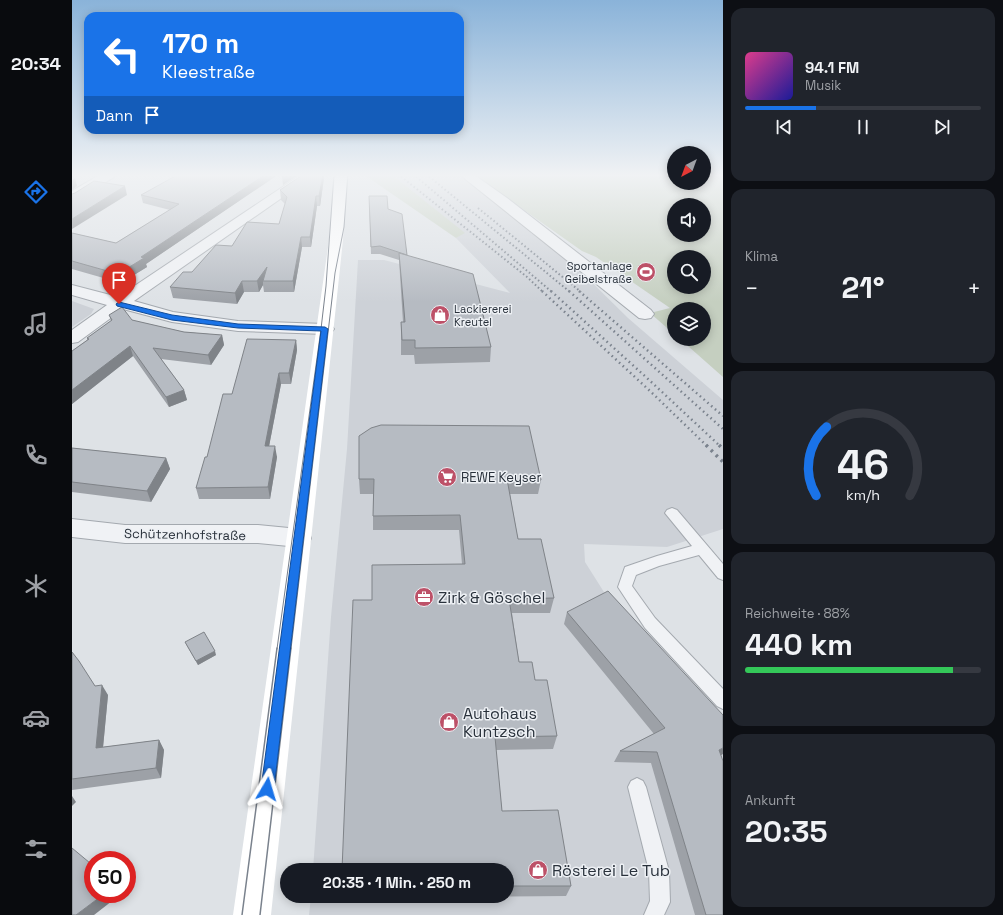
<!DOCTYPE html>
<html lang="de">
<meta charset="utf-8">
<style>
body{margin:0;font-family:"Space Grotesk",sans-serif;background:#20242c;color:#f1f3f6;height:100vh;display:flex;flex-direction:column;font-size:15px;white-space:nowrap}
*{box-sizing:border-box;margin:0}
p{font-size:13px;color:#9ea1a6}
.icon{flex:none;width:22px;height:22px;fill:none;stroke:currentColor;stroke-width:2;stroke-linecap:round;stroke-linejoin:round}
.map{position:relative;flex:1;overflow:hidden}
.side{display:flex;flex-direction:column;gap:8px;padding:8px;background:#0d0f14;width:280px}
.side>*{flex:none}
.banner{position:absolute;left:12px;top:12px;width:380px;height:122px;border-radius:12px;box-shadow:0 2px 10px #0003;background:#1a73e8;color:#fff;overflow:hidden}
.needle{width:26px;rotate:221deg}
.fabs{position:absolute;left:595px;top:146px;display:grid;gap:8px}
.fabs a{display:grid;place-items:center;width:44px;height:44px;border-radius:50%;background:#171b24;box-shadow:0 2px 10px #0003;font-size:20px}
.speed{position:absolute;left:12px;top:851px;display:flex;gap:8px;font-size:20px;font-weight:700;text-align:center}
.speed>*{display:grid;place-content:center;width:52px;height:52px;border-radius:50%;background:#171b24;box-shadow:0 2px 10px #0003;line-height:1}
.speed .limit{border:6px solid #d22;background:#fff;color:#111}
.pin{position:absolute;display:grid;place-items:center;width:34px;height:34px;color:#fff;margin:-41px -17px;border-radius:50% 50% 50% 0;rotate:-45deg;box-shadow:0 0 4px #0007}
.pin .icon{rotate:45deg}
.me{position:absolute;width:44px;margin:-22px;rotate:7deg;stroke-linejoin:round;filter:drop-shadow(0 0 3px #0008)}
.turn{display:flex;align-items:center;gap:14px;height:84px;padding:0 12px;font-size:18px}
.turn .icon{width:52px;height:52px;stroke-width:2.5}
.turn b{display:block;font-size:28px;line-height:34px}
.then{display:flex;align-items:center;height:38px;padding:0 12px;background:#0003;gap:8px;font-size:15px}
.big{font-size:30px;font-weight:800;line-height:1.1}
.side .widget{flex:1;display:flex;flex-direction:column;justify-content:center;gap:6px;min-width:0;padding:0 14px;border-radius:12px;background:#20242c}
.side .dial{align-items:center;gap:0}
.dial svg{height:104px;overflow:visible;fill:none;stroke:#363941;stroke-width:7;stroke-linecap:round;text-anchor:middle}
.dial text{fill:#f1f3f6;stroke:none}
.song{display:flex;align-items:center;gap:12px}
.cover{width:48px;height:48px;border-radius:6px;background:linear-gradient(135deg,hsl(330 70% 55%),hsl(240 70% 35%))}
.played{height:4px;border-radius:2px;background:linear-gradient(90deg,#1a73e8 30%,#363941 30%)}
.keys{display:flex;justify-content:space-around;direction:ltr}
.heat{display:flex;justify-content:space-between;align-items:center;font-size:22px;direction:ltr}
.charge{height:6px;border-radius:3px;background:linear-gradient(90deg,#34c759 88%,#363941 0)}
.trip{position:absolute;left:208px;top:863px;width:234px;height:40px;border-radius:20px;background:#171b24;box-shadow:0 2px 10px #0003;font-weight:800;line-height:40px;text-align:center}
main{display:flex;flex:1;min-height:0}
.tab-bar{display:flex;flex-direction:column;width:72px;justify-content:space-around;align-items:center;background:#090b0e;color:#9ea1a6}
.tab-bar .icon{width:28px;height:28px}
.tab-bar .current{color:#1a73e8}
.tab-bar b{font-size:18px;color:#f1f3f6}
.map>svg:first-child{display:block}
</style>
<main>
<nav class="tab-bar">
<b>20:34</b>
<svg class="icon current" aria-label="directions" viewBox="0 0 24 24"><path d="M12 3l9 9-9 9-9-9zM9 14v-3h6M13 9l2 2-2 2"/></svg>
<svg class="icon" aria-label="music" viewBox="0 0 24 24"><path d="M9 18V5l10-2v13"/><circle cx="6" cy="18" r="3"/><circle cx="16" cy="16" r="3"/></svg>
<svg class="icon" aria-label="phone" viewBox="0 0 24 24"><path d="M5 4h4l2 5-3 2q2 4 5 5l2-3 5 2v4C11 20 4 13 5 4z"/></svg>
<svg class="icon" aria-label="climate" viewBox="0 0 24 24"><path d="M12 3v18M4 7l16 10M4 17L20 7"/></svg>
<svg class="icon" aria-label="car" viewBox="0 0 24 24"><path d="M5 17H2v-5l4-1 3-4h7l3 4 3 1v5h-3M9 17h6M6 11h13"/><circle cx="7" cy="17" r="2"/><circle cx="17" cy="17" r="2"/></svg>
<svg class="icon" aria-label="filters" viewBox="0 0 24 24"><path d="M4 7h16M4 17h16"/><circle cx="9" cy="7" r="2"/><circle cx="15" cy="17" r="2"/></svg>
</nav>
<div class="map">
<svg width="651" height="915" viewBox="0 0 651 915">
<rect width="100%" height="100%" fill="#dee2e6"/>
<!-- built -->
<g fill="#cdd1d7">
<path d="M319,174H387L421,198L491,254L556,318L651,400V529L595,547L512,544L513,562L537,600L651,731V915H237L239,896H435V870H241L259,617L275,449L286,260H312L438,293L384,238L392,233Z"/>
<path d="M0,301L22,309L19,314L0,327Z"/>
</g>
<!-- green -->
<g fill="#c5cfc0" fill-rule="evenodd">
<path d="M294,174H319L393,233L384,238L294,176Z"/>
<path d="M401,174H602V183H632V174H651V377L608,339H632V309H602V334L578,313L598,308L524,257L510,251ZM602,205H632V235H602ZM602,257H632V287H602Z"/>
</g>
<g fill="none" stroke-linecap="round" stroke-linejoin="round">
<defs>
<g id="lane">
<path d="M600,508L605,510L651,564V580L646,578L627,555L587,566L564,575L560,586L583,618L651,689V709L645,706L573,628L546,587L553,567L585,556L620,546L593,513L595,510Z"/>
<path d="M565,778L571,781L574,787L597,871L598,902L592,915H572L578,901L577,871L556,787L559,781Z"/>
</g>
<g id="street">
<path d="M29,174H44L42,177L5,200L0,201V191Z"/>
<path d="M230,174H244L62,301L101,312L166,321L253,324L259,325L262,329L259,333L253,334L166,331L100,322L51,309L6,342L0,343V330L35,305L0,295V285L46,297Z"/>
<path d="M387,174H401L435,198L579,310L582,314L579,318L573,319L567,318Z"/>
<path d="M0,519L53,525H186L227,529L236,531L239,538L236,545L227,547L186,543H53L0,537Z"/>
</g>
</defs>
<!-- lane casing -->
<use href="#lane" stroke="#a4a9af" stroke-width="2"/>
<!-- street casing -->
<use href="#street" stroke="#a4a9af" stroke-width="2"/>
<!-- lane -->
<use href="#lane" fill="#f0f2f5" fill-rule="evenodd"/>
<!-- street -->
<use href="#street" fill="#f0f2f5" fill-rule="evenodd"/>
<!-- secondary -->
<path fill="#fff" fill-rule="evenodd" d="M263,174H275L271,240L199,915H161L257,240Z"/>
<!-- tram-far1 -->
<g stroke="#7a828d" stroke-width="1">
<path d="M205,649L249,329L254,286L262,174"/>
<path d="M219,649L263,273L272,227L276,174"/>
</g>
<!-- tram -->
<g stroke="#7a828d" stroke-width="1.5">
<path d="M170,915L205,648"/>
<path d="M188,915L219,648"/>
</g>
<!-- rail-far2 -->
<g stroke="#7a828d" stroke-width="2" stroke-dasharray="1.5 2.5" stroke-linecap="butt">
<path d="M326,174L455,277L471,292"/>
<path d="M341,174L480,292"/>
<path d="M354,174L498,292"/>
<path d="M406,208L509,292"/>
</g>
<!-- rail-far1 -->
<g stroke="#7a828d" stroke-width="2.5" stroke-dasharray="1.5 3.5" stroke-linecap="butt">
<path d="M470,291L578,391L635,446"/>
<path d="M479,291L575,378L648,446"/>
<path d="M497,291L651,429"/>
<path d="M507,291L651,416"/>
</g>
<!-- rail -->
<g stroke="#7a828d" stroke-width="3.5" stroke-dasharray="2.5 4.5" stroke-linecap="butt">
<path d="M634,445L651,462"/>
<path d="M647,445L651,449"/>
</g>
</g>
<!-- wall -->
<g fill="#9da1a7">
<path d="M107,174H207L74,264L75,267L49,283L0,269V233L44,243L98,210L71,203L69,195Z"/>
<path d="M252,178L248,206H245L239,247H230L222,292H192L191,285L187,292H172L165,304L101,298L98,287L160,246L207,224L213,204L209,200L208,190Z"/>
<path d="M297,196L316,209L335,255L419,347L418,362L343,364L342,355H329V322H331L327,260L308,254H299Z"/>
<path d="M37,315L112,332L150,335L152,345L139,365L89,359L112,390L115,400L97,407L61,356L0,404V351L15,340V338L39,321Z"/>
<path d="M224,340L225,350L219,384H209L197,446L205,457L198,499H127L124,488L160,394Z"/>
<path d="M0,448L94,458L98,469L79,502L0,492Z"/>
<path d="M287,479L469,480L466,494H438L446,539L482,598L478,613H440L447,662L463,680L485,736L481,749L424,750L430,811L499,886L494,896L271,898V896H435V870L300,600L390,564L387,530H301V494H288Z"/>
<path d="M495,612L649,755L651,915H623L579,763L542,762L548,751L582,734L492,624Z"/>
<path d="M113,642L144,655L126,665L115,646Z"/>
<path d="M0,652L23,686L36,695L31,747L87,740L92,750L89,778L0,790Z"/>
</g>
<!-- shaded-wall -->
<g fill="#7f8388">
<path d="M194,174H207L74,264L75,267L49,283L46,274L69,257Z"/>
<path d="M212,174H228L211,185L210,176Z"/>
<path d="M251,174H252V178L248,206L247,196Z"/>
<path d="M3,178L5,186L0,190V180Z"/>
<path d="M53,186L55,195L0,229V219Z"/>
<path d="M244,196L245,206L239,247L238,237Z"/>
<path d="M229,237L230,247L222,292L221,281Z"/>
<path d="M195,267L191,281V285L187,292L185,281Z"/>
<path d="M170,281L172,292L165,304L163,293Z"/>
<path d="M150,335L152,345L139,365L136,355Z"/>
<path d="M224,340L225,350L219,384L217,373Z"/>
<path d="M58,346L61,356L0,404V390Z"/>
<path d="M207,373L209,384L195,457L193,446Z"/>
<path d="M112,390L115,400L97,407L94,397Z"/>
<path d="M203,446L205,457L198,499L196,487Z"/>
<path d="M94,458L98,469L79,502L75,491Z"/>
<path d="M143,651L144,655L126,665L124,661Z"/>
<path d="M30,685L36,695L30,758L24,748Z"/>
<path d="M87,740L92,750L89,778L84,768Z"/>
<path d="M651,748V754L640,761L647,750Z"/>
<path d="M0,796L4,802L0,806Z"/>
<path d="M32,894H36L40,901L22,915H4Z"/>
</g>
<!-- building -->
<g fill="#b6bbc2" stroke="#7f8388">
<path d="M107,174H194L69,257L72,258L46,274L0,261V233L44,243L107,204L69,195Z"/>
<path d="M232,174H251L247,196H244L238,237H229L221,281H191L195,267L185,281H170L163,293L98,287L111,272H120L144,245L160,246L175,222L207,224L215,197L208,190Z"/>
<path d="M22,181L53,186L0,219V194L3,193Z"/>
<path d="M297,196H315L316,209L330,214L335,255L308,246L299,247Z"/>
<path d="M327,253L401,274L419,347L343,348V340H330L329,322H333Z"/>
<path d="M50,307L60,320L112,332L150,335L136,355L81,348L112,390L94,397L58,346L0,390V351L17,339L15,338L40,320L37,315Z"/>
<path d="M175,339L224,340L217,373H207L193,446H203L196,487L124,488L133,457H135L151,394H160Z"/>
<path d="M309,425L457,426L469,480L435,479L446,539H469L482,598L437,599L447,662H460L463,680H475L485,736L423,737L430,811L486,810L499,886H435V870H270L281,600H300V565L393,564L388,515L301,516L302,479H287V436L299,428Z"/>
<path d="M0,448L94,458L75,491L0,482Z"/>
<path d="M536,591L651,715V748L647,750L651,761V915H634L585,752L548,751L593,728L495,612Z"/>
<path d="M132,632L143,651L124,661L113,642Z"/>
<path d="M0,652L7,661L23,686L30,685L24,748L87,740L84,768L0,779Z"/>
<path d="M0,848L18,863L21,870V894H32L4,915H0Z"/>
</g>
<!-- sky -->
<linearGradient id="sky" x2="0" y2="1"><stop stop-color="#8ab3d9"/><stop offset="0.58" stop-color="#f0f2f4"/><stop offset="1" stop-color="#f0f2f4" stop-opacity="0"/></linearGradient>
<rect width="651" height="302" fill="url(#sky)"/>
<!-- route -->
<path fill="#1a73e8" stroke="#114b97" d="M47,302L100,315L166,324L253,327L256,329L202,789L200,794L195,796L191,794L189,789L249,331L166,328L100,320L45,306L44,304Z"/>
<!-- icons -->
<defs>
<symbol id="stadium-disc" viewBox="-11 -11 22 22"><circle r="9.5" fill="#bd5168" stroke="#edf0f4"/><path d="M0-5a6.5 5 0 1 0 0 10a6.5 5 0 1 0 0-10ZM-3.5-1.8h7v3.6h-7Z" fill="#fff"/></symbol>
<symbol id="shop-disc" viewBox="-11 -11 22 22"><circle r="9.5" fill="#bd5168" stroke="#edf0f4"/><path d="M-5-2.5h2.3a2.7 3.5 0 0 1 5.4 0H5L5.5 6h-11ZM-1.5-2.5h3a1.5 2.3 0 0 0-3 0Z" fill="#fff"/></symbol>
<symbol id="supermarket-disc" viewBox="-11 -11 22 22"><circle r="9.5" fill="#bd5168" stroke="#edf0f4"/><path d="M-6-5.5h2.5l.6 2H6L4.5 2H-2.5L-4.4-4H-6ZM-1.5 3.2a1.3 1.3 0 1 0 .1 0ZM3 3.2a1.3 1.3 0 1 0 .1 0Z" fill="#fff"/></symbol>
<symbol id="office-disc" viewBox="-11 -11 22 22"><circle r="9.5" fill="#bd5168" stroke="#edf0f4"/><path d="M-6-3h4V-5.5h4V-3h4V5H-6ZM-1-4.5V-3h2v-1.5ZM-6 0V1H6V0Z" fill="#fff"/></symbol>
</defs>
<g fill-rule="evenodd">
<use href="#stadium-disc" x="563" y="261" width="22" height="22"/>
<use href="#shop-disc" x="357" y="304" width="22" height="22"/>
<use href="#supermarket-disc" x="364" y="466" width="22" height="22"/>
<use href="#office-disc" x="341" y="586" width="22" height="22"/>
<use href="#shop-disc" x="366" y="711" width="22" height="22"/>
<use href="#shop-disc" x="455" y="859" width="22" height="22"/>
</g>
<g text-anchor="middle" stroke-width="3" stroke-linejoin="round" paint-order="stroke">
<!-- far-poi labels -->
<g font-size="11" fill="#29313b" stroke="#edf0f4" text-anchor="end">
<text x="560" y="270">Sportanlage<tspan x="560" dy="13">Geibelstraße</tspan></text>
<text x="382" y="313" text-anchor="start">Lackiererei<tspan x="382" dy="13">Kreutel</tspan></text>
</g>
<!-- poi labels -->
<g font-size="13" fill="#29313b" stroke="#edf0f4" text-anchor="start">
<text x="389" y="482">REWE Keyser</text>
</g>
<!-- street labels -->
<g font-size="13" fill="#29313b" stroke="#edf0f4">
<text transform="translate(113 534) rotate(1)" y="5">Schützenhofstraße</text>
</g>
<!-- near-poi labels -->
<g font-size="16" fill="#29313b" stroke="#edf0f4" text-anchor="start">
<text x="366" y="603">Zirk &amp; Göschel</text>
<text x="391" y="719">Autohaus<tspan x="391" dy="18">Kuntzsch</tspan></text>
<text x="480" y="876">Rösterei Le Tub</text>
</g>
</g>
</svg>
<div class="fabs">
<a><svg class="needle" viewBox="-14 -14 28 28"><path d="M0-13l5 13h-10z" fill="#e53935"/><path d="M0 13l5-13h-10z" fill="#9ea1a6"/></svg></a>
<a><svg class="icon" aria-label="sound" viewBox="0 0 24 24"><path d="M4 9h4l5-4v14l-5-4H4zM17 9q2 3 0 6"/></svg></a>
<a><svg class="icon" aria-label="search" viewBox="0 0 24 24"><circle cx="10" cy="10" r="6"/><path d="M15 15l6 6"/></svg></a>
<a><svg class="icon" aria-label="layers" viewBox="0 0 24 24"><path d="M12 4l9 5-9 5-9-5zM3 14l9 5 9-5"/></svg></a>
</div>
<div class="speed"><div class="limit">50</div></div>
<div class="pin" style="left:47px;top:304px;background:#d93025"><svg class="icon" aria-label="arrive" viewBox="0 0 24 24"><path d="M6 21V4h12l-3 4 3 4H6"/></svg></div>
<svg class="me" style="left:195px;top:789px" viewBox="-20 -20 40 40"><path d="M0-17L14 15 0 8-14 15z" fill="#1a73e8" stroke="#fff" stroke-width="4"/></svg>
<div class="trip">20:35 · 1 Min. · 250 m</div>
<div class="banner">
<div class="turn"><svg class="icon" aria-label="left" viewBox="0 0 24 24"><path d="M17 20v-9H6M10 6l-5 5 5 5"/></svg><div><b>170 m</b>Kleestraße</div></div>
<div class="then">Dann<svg class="icon" aria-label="arrive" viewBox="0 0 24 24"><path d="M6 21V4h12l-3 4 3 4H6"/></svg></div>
</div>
</div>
<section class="side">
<div class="widget">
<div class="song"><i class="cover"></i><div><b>94.1 FM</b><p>Musik</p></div></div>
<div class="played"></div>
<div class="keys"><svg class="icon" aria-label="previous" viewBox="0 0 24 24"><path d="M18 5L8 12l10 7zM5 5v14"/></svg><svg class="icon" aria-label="pause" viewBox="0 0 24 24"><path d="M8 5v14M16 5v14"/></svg><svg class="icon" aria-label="next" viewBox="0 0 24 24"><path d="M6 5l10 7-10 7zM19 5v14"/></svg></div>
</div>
<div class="widget"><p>Klima</p>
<div class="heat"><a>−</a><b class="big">21°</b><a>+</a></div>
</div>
<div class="widget dial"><svg viewBox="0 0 100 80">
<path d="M14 69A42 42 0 1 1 86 69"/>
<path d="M14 69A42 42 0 0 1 22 16" stroke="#1a73e8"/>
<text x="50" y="56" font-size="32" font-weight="700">46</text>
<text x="50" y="72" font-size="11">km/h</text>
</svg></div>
<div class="widget"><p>Reichweite · 88%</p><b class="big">440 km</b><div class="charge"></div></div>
<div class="widget"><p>Ankunft</p><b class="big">20:35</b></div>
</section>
</main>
